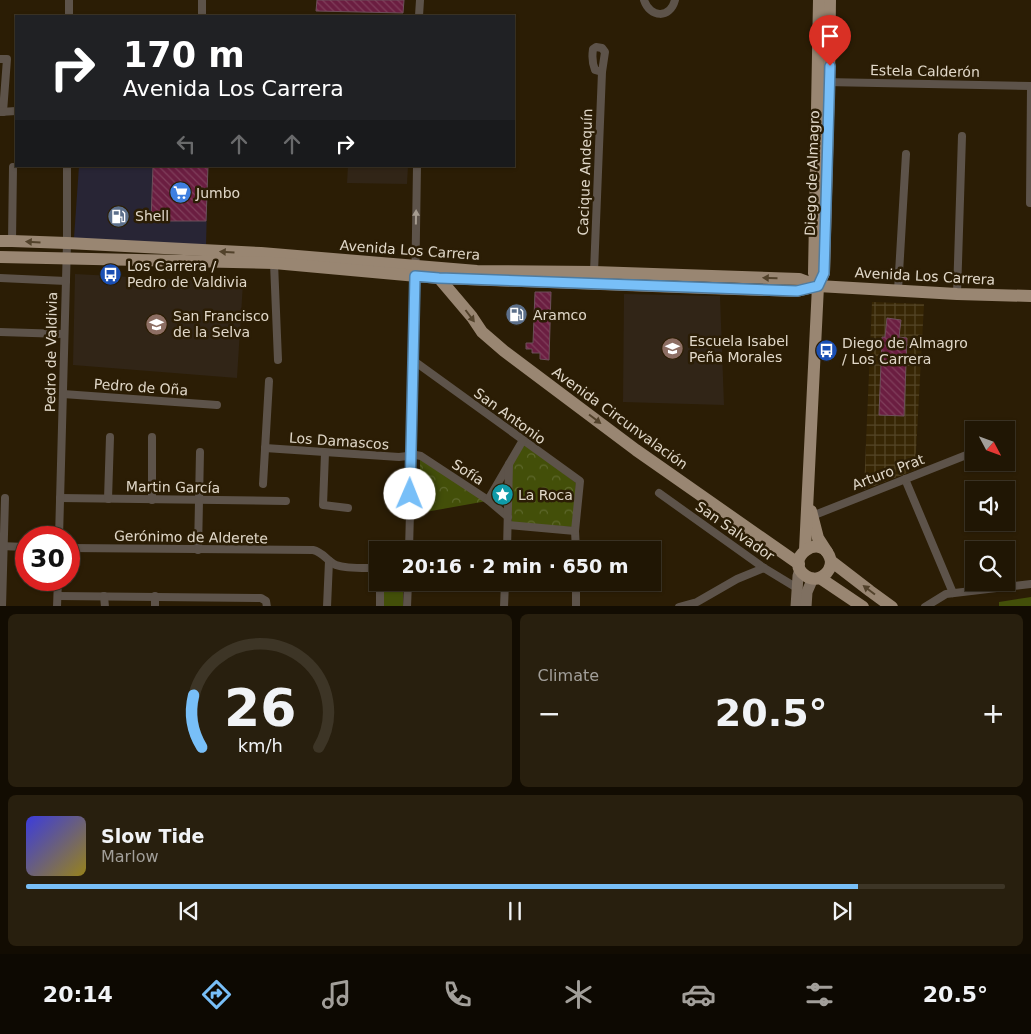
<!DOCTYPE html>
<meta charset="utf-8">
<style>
body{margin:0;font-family:"DejaVu Sans",sans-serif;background:#281f0e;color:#f1f3f6;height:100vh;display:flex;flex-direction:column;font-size:19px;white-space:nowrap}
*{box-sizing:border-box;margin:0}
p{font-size:16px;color:#a29f9a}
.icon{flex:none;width:28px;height:28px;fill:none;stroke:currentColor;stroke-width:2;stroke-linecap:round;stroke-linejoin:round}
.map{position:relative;height:606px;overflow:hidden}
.drawer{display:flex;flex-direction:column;gap:8px;padding:8px;background:#120c02;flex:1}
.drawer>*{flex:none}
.banner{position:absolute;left:15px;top:15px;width:500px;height:152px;border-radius:0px;box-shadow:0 1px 4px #0004,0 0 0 1px #3d3526;background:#202124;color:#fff;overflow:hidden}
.needle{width:32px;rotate:131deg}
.tools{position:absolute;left:965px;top:421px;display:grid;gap:10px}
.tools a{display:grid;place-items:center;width:50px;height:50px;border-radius:0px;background:#201604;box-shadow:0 1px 4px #0004,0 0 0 1px #3d3526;font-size:25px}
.speed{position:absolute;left:15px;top:526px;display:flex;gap:10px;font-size:25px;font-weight:700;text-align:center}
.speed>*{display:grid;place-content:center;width:65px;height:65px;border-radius:50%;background:#201604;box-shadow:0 1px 4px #0004,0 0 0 1px #3d3526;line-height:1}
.speed .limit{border:8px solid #d22;background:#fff;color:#111}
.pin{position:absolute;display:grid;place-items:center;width:42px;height:42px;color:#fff;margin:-51px -21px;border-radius:50% 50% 50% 0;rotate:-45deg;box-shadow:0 0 5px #0007}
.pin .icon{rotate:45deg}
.me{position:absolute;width:55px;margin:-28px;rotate:1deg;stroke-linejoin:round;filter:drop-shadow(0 0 4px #0008)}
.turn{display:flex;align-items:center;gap:18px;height:105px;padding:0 25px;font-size:22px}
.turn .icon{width:65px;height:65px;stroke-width:2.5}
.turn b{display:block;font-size:35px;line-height:42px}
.lanes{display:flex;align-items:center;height:48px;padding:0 25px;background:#0003;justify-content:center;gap:25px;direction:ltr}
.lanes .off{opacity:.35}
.big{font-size:38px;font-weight:700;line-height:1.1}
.drawer .tile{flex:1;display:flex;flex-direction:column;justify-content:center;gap:8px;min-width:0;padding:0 18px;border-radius:8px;background:#281f0e}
.drawer .dial{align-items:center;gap:0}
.dial svg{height:130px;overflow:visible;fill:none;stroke:#3d3526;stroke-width:7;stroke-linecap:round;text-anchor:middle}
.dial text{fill:#f1f3f6;stroke:none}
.song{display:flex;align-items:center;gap:15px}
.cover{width:60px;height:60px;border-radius:8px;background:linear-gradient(135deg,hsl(240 70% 55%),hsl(50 70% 35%))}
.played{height:5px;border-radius:2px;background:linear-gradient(90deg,#78bff8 85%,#3d3526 85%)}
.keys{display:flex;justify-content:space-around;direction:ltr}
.heat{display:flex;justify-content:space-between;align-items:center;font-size:28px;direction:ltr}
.drawer .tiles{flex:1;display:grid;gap:8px;grid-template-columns:1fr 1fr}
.tile:last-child{grid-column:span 2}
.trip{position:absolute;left:369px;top:541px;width:292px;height:50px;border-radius:0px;background:#201604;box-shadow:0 1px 4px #0004,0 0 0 1px #3d3526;font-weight:700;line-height:50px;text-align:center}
.menu{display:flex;height:80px;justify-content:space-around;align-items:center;background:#0d0902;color:#a29f9a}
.menu .icon{width:35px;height:35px}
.menu .selected{color:#78bff8}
.menu b{font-size:22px;color:#f1f3f6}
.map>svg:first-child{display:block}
</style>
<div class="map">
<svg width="1031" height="607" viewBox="0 0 1031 607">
<defs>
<pattern id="industrial-grid" width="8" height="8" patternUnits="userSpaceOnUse" patternTransform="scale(1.25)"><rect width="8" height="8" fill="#372604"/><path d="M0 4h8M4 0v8" fill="none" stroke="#544527"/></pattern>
<pattern id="park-crowns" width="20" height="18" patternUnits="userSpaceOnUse" patternTransform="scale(1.25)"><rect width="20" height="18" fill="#434f09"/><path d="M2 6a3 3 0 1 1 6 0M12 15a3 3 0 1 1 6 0" fill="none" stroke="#5e682c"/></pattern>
<pattern id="building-back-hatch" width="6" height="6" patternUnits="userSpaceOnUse" patternTransform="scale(1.25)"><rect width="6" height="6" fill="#6b1e41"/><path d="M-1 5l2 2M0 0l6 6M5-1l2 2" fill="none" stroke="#803e5b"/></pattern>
</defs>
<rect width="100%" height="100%" fill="#2b1d05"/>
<!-- commercial -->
<path fill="#282535" d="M79,166H208L206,246L74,238Z"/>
<!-- industrial -->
<path fill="url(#industrial-grid)" d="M872,302L924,304L915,470L864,490Z"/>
<!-- education -->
<g fill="#312517">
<path d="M348,166H408L407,184L347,183Z"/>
<path d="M75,274L243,283L237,378L73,365Z"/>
<path d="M624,294L720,296L724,405L623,402Z"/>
</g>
<!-- grass -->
<g fill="#434f09">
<path d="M382,583H403V606L381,607Z"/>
<path d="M1031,597V606H999V602Z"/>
</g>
<!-- park -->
<g fill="url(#park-crowns)">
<path d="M525,444L576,483L573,527L512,523L510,465Z"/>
<path d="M420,458L487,501L420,513Z"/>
</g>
<!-- building -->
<g fill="url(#building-back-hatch)" stroke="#6d4f5a">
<path d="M317,0H404L403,13L316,11Z"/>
<path d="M153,166H208L206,221H151Z"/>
<path d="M535,292H551L549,360L540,359V353H532V349H526V343H533Z"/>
<path d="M887,318L901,320L899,337L907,338L904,416L879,415L882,337H885Z"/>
</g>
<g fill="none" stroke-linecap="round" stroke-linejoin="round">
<!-- street -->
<g stroke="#5d534a" stroke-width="8">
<path d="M644,0C650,18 670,19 675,0"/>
<path d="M69,16V0"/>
<path d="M202,16V0"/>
<path d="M419,16L420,0"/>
<path d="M0,59H7L3,112"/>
<path d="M825,82L1031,86"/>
<path d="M1031,88L1030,203H1031"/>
<path d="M0,112L16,111"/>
<path d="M12,241L13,167"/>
<path d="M274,263L278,360"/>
<path d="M594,272L602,72L605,52L602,48L596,47L593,49C592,56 592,63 595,70L602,72"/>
<path d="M0,278L66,281"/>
<path d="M898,290L906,154"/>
<path d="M957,294L962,136"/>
<path d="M0,332L64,334"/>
<path d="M414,361L580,481L575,531L576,550"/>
<path d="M63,394L217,405"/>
<path d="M265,448L399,457L416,455L421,456L488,500L508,517"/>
<path d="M325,453L323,505L348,508"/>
<path d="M905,479L953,593"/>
<path d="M263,484L269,381"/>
<path d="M659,493L764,568L797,588"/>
<path d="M60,498L286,501"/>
<path d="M108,499L110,437"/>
<path d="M152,500V437"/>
<path d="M488,500L523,440"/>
<path d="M812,516L974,452"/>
<path d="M508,525L575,531"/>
<path d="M59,538L67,243V166"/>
<path d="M0,546L26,547"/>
<path d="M69,548L313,550C323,552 327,561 336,565C347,569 366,568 378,568"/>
<path d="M198,550L200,452"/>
<path d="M409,550L414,361L417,166"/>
<path d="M507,550L509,464"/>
<path d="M576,582V607"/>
<path d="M58,596L261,598L266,601L267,607"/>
<path d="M104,596L105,607"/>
<path d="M2,607L5,498"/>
<path d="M57,607L58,580"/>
<path d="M155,607V596"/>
<path d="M327,607L329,561"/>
<path d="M380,607V582"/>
<path d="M407,607L408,582"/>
<path d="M504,607L505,582"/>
<path d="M679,607L697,602L737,579L764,568"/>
<path d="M925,607L946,594L1031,584"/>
</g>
<!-- secondary -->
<g stroke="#7f7061" stroke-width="11">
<path d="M796,607L798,576L800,569"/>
<path d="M806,607L807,592L813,578"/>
</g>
<!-- primary -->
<g stroke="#998672" stroke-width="12">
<path d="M0,241H12L67,243L261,253L477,271L594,272L799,279L818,286L957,294L1031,296"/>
<path d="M0,257L274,263L439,278L705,288L797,291L818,286"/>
<path d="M439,278L472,317L482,332L504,351L636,450L799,564"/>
<path d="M818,286L824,273L829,82L830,0"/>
<path d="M811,511L818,538L827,552"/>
<path d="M805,550L818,286L814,273L819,0"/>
<path d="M831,561C831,573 818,584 806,576C781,560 823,528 831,561L870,591L892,607"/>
<path d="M820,578L863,607"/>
</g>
</g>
<!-- one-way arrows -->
<defs><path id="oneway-solid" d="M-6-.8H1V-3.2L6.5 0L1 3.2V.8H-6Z" transform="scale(1.25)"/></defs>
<use fill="#a69c90" href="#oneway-solid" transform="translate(416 217) rotate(-89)"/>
<g fill="#52422b">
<use href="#oneway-solid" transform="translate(33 242) rotate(-177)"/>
<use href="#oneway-solid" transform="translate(227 252) rotate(-177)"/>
<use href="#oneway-solid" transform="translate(770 278) rotate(-178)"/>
<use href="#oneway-solid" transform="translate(470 316) rotate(53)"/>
<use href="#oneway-solid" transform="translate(595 419) rotate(37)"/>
<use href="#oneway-solid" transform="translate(869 590) rotate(-143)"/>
</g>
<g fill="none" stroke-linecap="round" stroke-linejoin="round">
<defs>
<path id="route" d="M410,494L415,276L439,278L797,291L818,286L824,273L830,66"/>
</defs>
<!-- route casing -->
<use href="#route" stroke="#4e7ca1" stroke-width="12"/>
<!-- route -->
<use href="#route" stroke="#78bff8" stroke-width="9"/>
</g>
<!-- icons -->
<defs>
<symbol id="supermarket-disc" viewBox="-11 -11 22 22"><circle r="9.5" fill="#3f7fe0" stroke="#2b1d05"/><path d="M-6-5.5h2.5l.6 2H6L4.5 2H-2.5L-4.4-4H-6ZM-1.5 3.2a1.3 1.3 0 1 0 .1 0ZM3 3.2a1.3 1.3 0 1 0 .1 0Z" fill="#fff"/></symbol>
<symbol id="fuel-disc" viewBox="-11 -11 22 22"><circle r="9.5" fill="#5c6f8a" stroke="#2b1d05"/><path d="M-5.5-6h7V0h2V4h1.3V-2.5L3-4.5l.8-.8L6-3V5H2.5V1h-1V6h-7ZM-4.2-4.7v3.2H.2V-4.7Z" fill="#fff"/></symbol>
<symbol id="bus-disc" viewBox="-11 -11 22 22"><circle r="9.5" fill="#1a4fb4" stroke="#2b1d05"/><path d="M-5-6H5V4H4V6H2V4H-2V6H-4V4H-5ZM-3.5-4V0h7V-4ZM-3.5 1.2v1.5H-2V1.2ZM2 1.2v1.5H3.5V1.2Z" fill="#fff"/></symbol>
<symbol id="school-disc" viewBox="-11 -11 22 22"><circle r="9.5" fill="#8d6e63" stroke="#2b1d05"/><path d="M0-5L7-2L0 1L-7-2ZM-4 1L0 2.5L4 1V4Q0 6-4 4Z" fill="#fff"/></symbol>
<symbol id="sight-disc" viewBox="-11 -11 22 22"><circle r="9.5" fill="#0f9aa8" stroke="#2b1d05"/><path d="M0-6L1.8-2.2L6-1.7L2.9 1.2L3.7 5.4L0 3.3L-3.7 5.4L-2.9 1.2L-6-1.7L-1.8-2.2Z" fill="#fff"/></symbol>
</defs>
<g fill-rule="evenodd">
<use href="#supermarket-disc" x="168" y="180" width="25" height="25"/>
<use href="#fuel-disc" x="106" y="204" width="25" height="25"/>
<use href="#bus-disc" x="98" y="262" width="25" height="25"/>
<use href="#fuel-disc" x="504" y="302" width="25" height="25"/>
<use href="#school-disc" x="144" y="312" width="25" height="25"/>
<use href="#school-disc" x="660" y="336" width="25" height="25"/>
<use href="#bus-disc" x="814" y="338" width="25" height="25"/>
<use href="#sight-disc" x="490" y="482" width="25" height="25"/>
</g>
<g text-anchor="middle" stroke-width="5" stroke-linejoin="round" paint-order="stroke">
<!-- street labels -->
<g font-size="14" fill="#e1d8c9" stroke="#2b1d05">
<text transform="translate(925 71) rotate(1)" y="5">Estela Calderón</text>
<text transform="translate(585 172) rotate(-88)" y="5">Cacique Andequín</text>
<text transform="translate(812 173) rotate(-88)" y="5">Diego de Almagro</text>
<text transform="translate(410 250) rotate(4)" y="5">Avenida Los Carrera</text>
<text transform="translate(925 276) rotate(3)" y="5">Avenida Los Carrera</text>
<text transform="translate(51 352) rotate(-89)" y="5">Pedro de Valdivia</text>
<text transform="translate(141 387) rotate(4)" y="5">Pedro de Oña</text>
<text transform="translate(510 416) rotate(36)" y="5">San Antonio</text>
<text transform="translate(620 418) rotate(36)" y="5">Avenida Circunvalación</text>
<text transform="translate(339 441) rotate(4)" y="5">Los Damascos</text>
<text transform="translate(468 472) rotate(33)" y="5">Sofía</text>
<text transform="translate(888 472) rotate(-21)" y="5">Arturo Prat</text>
<text transform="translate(173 487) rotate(1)" y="5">Martin García</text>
<text transform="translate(735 531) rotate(35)" y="5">San Salvador</text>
<text transform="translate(191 537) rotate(1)" y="5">Gerónimo de Alderete</text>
</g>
<!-- poi labels -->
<g font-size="14" fill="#e1d8c9" stroke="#2b1d05" text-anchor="start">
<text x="196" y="198">Jumbo</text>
<text x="135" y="221">Shell</text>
<text x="127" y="271">Los Carrera /<tspan x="127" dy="16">Pedro de Valdivia</tspan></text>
<text x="533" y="320">Aramco</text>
<text x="173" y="321">San Francisco<tspan x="173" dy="16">de la Selva</tspan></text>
<text x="689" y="346">Escuela Isabel<tspan x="689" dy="16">Peña Morales</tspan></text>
<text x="842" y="348">Diego de Almagro<tspan x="842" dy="16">/ Los Carrera</tspan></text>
<text x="518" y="500">La Roca</text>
</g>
</g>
</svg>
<div class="tools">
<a><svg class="needle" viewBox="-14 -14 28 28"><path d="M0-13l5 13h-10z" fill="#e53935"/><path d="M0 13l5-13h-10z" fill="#a29f9a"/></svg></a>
<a><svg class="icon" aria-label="sound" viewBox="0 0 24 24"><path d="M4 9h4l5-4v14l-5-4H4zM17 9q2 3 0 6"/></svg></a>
<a><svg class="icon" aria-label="search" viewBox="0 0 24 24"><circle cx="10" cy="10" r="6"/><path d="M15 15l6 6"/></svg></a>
</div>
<div class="speed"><div class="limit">30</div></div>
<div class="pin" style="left:830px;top:66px;background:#d93025"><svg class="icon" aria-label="arrive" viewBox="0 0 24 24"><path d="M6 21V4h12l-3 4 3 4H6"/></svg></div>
<svg class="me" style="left:410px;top:494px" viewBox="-20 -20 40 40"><circle r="19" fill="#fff"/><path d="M0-13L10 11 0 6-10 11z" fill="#78bff8"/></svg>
<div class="trip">20:16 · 2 min · 650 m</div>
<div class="banner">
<div class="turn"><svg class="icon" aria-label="right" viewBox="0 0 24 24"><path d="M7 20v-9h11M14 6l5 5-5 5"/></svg><div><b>170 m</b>Avenida Los Carrera</div></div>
<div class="lanes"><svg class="icon off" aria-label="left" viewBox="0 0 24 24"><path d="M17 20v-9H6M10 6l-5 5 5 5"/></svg><svg class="icon off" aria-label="ahead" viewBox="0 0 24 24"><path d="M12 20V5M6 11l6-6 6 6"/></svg><svg class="icon off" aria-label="ahead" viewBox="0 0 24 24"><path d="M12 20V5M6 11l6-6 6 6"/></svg><svg class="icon" aria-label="right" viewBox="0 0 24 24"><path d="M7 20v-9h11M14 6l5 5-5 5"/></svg></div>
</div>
</div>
<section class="drawer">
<div class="tiles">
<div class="tile dial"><svg viewBox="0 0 100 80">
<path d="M14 69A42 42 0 1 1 86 69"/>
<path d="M14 69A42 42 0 0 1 9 37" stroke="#78bff8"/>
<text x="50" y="56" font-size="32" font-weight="700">26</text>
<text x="50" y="72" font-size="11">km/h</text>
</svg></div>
<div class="tile"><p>Climate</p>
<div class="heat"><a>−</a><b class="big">20.5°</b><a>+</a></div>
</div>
<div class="tile">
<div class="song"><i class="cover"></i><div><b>Slow Tide</b><p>Marlow</p></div></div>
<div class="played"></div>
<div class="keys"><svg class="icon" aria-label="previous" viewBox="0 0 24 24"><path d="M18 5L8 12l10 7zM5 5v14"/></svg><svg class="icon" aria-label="pause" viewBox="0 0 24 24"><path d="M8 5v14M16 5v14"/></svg><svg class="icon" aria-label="next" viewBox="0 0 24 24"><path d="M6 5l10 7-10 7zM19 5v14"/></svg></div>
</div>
</div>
</section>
<nav class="menu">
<b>20:14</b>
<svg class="icon selected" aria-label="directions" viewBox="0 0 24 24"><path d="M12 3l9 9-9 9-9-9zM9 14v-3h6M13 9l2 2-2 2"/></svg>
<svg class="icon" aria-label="music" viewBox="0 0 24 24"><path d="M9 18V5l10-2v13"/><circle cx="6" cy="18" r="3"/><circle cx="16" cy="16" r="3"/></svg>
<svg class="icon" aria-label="phone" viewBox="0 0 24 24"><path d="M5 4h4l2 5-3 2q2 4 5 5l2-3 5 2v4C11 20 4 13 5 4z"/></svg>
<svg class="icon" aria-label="climate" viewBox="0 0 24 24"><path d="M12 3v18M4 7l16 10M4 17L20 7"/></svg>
<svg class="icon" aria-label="car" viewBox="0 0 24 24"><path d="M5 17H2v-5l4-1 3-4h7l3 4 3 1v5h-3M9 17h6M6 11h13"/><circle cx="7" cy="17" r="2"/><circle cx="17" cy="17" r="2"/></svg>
<svg class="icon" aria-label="filters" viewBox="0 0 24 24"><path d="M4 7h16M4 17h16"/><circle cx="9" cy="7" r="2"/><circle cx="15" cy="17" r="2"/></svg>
<b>20.5°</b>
</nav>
